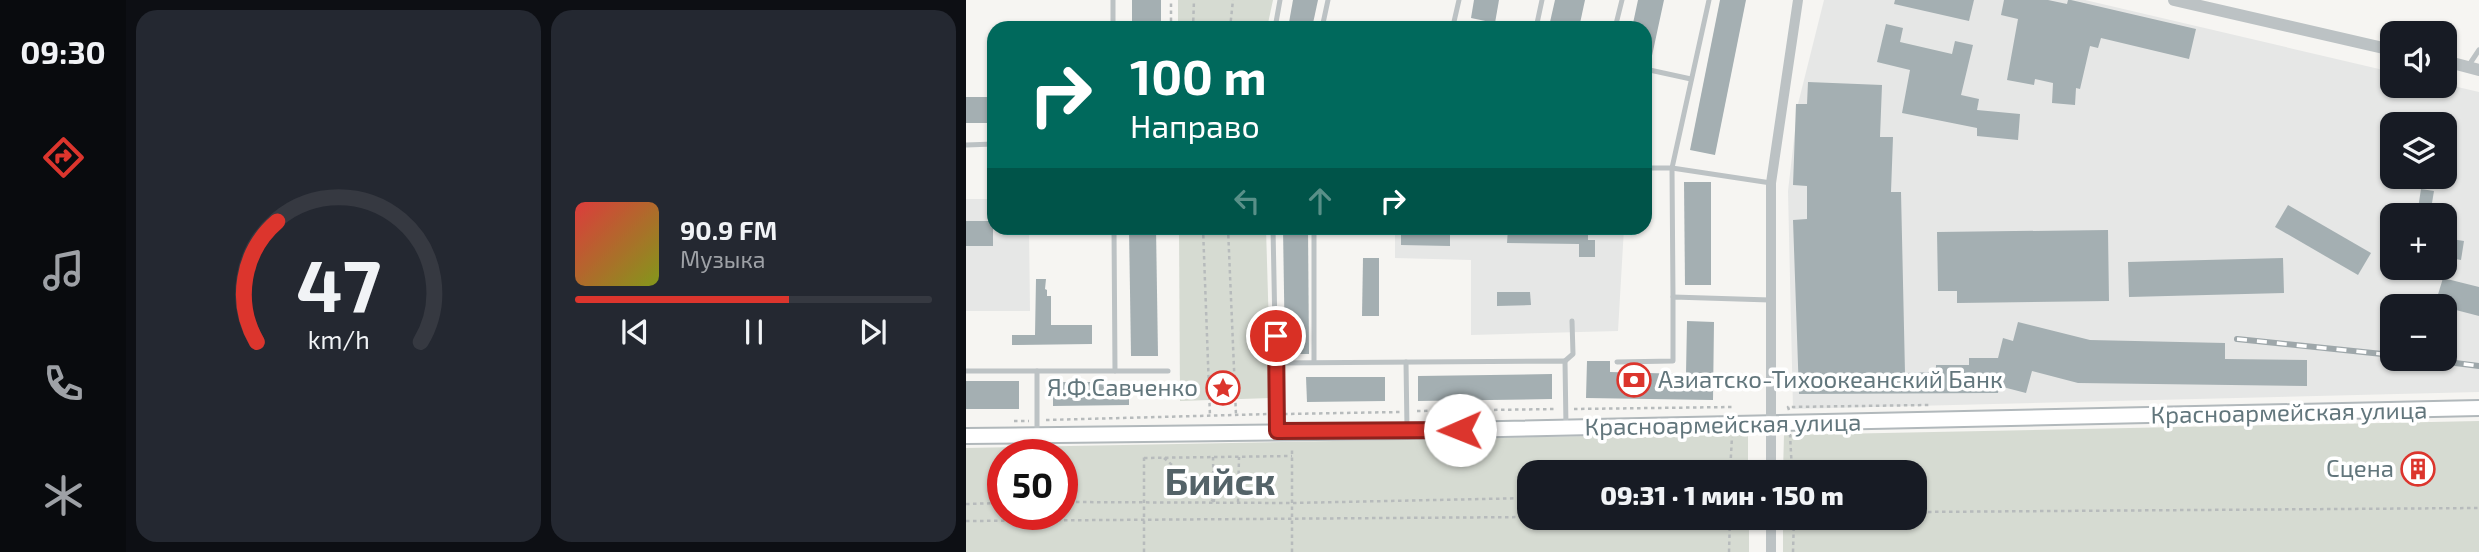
<!DOCTYPE html>
<html lang="ru">
<meta charset="utf-8">
<style>
body{margin:0;font-family:"Exo 2",sans-serif;background:#242831;color:#f1f3f6;height:100vh;display:flex;flex-direction:column;font-size:26px;white-space:nowrap}
*{box-sizing:border-box;margin:0}
p{font-size:23px;color:#9ea1a6}
.icon{flex:none;width:38px;height:38px;fill:none;stroke:currentColor;stroke-width:2;stroke-linecap:round;stroke-linejoin:round}
.map{position:relative;flex:1;overflow:hidden}
.side{display:flex;flex-direction:column;gap:10px;padding:10px;background:#0d0f14;width:840px}
.side>*{flex:none}
.top-card{position:absolute;left:21px;top:21px;width:665px;height:214px;border-radius:21px;box-shadow:0 2px 5px #0004;background:#00695c;color:#fff;overflow:hidden}
.controls{position:absolute;left:1414px;top:21px;display:grid;gap:14px}
.controls a{display:grid;place-items:center;width:77px;height:77px;border-radius:14px;background:#171b24;box-shadow:0 2px 5px #0004;font-size:35px}
.speed{position:absolute;left:21px;top:439px;display:flex;gap:14px;font-size:35px;font-weight:700;text-align:center}
.speed>*{display:grid;place-content:center;width:91px;height:91px;border-radius:50%;background:#171b24;box-shadow:0 2px 5px #0004;line-height:1}
.speed .limit{border:10px solid #d22;background:#fff;color:#111}
.pin{position:absolute;display:grid;place-items:center;width:60px;height:60px;color:#fff;margin:-30px;border:4px solid #fff;border-radius:50%;box-shadow:0 2px 7px #0007}
.me{position:absolute;width:77px;margin:-38px;rotate:269deg;stroke-linejoin:round;filter:drop-shadow(0 0 5px #0008)}
.turn{display:flex;align-items:center;gap:24px;height:147px;padding:0 28px;font-size:32px}
.turn .icon{width:91px;height:91px;stroke-width:2.5}
.turn b{display:block;font-size:49px;line-height:60px}
.lanes{display:flex;align-items:center;height:66px;padding:0 28px;background:#0003;justify-content:center;gap:35px;direction:ltr}
.lanes .off{opacity:.35}
.side .tile{flex:1;display:flex;flex-direction:column;justify-content:center;gap:10px;min-width:0;padding:0 24px;border-radius:21px;background:#242831}
.side .dial{align-items:center;gap:0}
.dial svg{height:182px;overflow:visible;fill:none;stroke:#363941;stroke-width:7;stroke-linecap:round;text-anchor:middle}
.dial text{fill:#f1f3f6;stroke:none}
.song{display:flex;align-items:center;gap:21px}
.cover{width:84px;height:84px;border-radius:10px;background:linear-gradient(135deg,hsl(0 70% 55%),hsl(70 70% 35%))}
.played{height:7px;border-radius:4px;background:linear-gradient(90deg,#dc352d 60%,#363941 60%)}
.keys{display:flex;justify-content:space-around;direction:ltr}
.side .tiles{flex:1;display:grid;gap:10px;grid-template-columns:repeat(2,1fr)}
.trip{position:absolute;left:551px;top:460px;width:410px;height:70px;border-radius:21px;background:#171b24;box-shadow:0 2px 5px #0004;font-weight:800;line-height:70px;text-align:center}
main{display:flex;flex:1;min-height:0}
.tab-bar{display:flex;flex-direction:column;width:126px;justify-content:space-around;align-items:center;background:#090b0e;color:#9ea1a6}
.tab-bar .icon{width:49px;height:49px}
.tab-bar .current{color:#dc352d}
.tab-bar b{font-size:32px;color:#f1f3f6}
.map>svg:first-child{display:block}
</style>
<main>
<nav class="tab-bar">
<b>09:30</b>
<svg class="icon current" aria-label="directions" viewBox="0 0 24 24"><path d="M12 3l9 9-9 9-9-9zM9 14v-3h6M13 9l2 2-2 2"/></svg>
<svg class="icon" aria-label="music" viewBox="0 0 24 24"><path d="M9 18V5l10-2v13"/><circle cx="6" cy="18" r="3"/><circle cx="16" cy="16" r="3"/></svg>
<svg class="icon" aria-label="phone" viewBox="0 0 24 24"><path d="M5 4h4l2 5-3 2q2 4 5 5l2-3 5 2v4C11 20 4 13 5 4z"/></svg>
<svg class="icon" aria-label="climate" viewBox="0 0 24 24"><path d="M12 3v18M4 7l16 10M4 17L20 7"/></svg>
</nav>
<section class="side">
<div class="tiles">
<div class="tile dial"><svg viewBox="0 0 100 80">
<path d="M14 69A42 42 0 1 1 86 69"/>
<path d="M14 69A42 42 0 0 1 23 16" stroke="#dc352d"/>
<text x="50" y="56" font-size="32" font-weight="700">47</text>
<text x="50" y="72" font-size="11">km/h</text>
</svg></div>
<div class="tile">
<div class="song"><i class="cover"></i><div><b>90.9 FM</b><p>Музыка</p></div></div>
<div class="played"></div>
<div class="keys"><svg class="icon" aria-label="previous" viewBox="0 0 24 24"><path d="M18 5L8 12l10 7zM5 5v14"/></svg><svg class="icon" aria-label="pause" viewBox="0 0 24 24"><path d="M8 5v14M16 5v14"/></svg><svg class="icon" aria-label="next" viewBox="0 0 24 24"><path d="M6 5l10 7-10 7zM19 5v14"/></svg></div>
</div>
</div>
</section>
<div class="map">
<svg width="1513" height="552" viewBox="0 0 1513 552">
<rect width="100%" height="100%" fill="#f6f5f2"/>
<!-- built -->
<g fill="#e6e7e6" fill-rule="evenodd">
<path d="M858,0H1119L1426,72V86H1479V84L1513,92V392L827,409L822,191L832,104ZM1426,124H1479V177H1426ZM1426,215H1479V268H1426ZM1426,306H1479V359H1426Z"/>
<path d="M0,199H28V228H63L64,311H0Z"/>
<path d="M429,228H658L652,331L505,335V260L429,258Z"/>
</g>
<!-- green -->
<g fill="#d6dbd2" fill-rule="evenodd">
<path d="M212,0H307L301,28H212Z"/>
<path d="M213,228H300L305,398L214,401Z"/>
<path d="M1513,421V552H817V518H948V472H817L818,435Z"/>
<path d="M782,433V472H564V518H783V552H0V448ZM37,455H96V514H37Z"/>
</g>
<!-- building -->
<g fill="#a4afb2">
<rect x="166" y="0" width="29" height="28"/>
<path d="M327,0H352L346,28H322Z"/>
<path d="M508,0H533L529,23L505,18Z"/>
<path d="M589,0H619L613,28L584,22Z"/>
<path d="M672,0H698L684,65L679,64V28H666Z"/>
<path d="M754,0H780L749,155L724,150Z"/>
<path d="M929,0H1008L1003,21L928,4Z"/>
<path d="M1038,0H1082L1101,4L1102,0H1105L1230,29L1223,59L1135,38L1132,48L1124,46L1114,89L1110,88L1109,105L1086,103L1087,83L1069,79L1068,85L1041,80L1052,19L1035,15Z"/>
<path d="M920,24L937,28L934,42L986,54L989,41L1007,45L995,95L1013,99L1011,110L1054,114L1052,140L1011,136V128L936,113L944,70L911,62Z"/>
<path d="M842,82L916,85L914,137H927L925,192H935L939,373L970,372V365H1003V358H1032L1037,338L1047,341L1052,322L1124,340L1259,343V359L1341,360V386L1112,383L1066,371L1060,393L1033,386L1032,393L833,394L827,220L841,219V186L827,185L830,104H841Z"/>
<rect x="0" y="97" width="28" height="26"/>
<path d="M718,182H745V285H719Z"/>
<path d="M1455,189L1468,191L1464,215H1451Z"/>
<path d="M1322,205L1405,253L1392,275L1309,227Z"/>
<rect x="0" y="221" width="27" height="25"/>
<path d="M163,228H190L192,356H165Z"/>
<path d="M317,228H342L343,354H319Z"/>
<path d="M435,228H484V246L435,245Z"/>
<path d="M542,228H622V240H629V257H613V244L541,243Z"/>
<path d="M1142,230L1143,301L991,303V291H972L971,232Z"/>
<path d="M1479,238L1498,241L1495,260L1479,257Z"/>
<path d="M397,258H413V316H396Z"/>
<path d="M1317,258L1318,293L1163,297L1162,262Z"/>
<path d="M1477,278L1513,287V316L1486,309L1470,301Z"/>
<path d="M70,279H80L79,289L81,290V296H85V325H126V344L46,345V335H69Z"/>
<path d="M531,292H564L565,305L531,306Z"/>
<path d="M721,321L748,322L747,400L620,398L621,361H644V372L720,374Z"/>
<path d="M586,374V399L452,401V376Z"/>
<path d="M340,377H419V401L341,402Z"/>
<rect x="0" y="381" width="53" height="28"/>
<path d="M87,382H163V405L87,406Z"/>
<path d="M1455,453L1467,474L1449,484L1436,464Z"/>
</g>
<g fill="none" stroke-linecap="round" stroke-linejoin="round">
<defs>
<path id="secondary" d="M0,436L441,431L1513,408"/>
</defs>
<!-- secondary casing -->
<use href="#secondary" stroke="#b1b8bb" stroke-width="18"/>
<!-- path -->
<g stroke="#b7bbbc" stroke-width="2.5" stroke-dasharray="3.5 3.5" stroke-linecap="butt">
<path d="M205,28V0"/>
<path d="M227,28L228,0"/>
<path d="M264,28L267,0"/>
<path d="M237,228L244,416"/>
<path d="M262,228L270,415"/>
<path d="M608,409L766,407V410"/>
<path d="M823,410L822,407L964,405"/>
<path d="M451,411L591,409"/>
<path d="M318,414L434,412"/>
<path d="M80,420L304,414"/>
<path d="M48,421H63"/>
<path d="M824,434L826,472"/>
<path d="M247,457L248,502"/>
<path d="M178,458L326,456"/>
<path d="M198,458L248,502"/>
<path d="M764,472L766,437"/>
<path d="M96,502L326,503L564,498"/>
<path d="M272,502L273,457"/>
<path d="M0,504L37,503"/>
<path d="M948,512L1513,508"/>
<path d="M0,521L564,517"/>
<path d="M178,552V454"/>
<path d="M326,552V448"/>
<path d="M763,552L764,518"/>
<path d="M827,552L828,518"/>
</g>
<!-- service -->
<g stroke="#bcc2c4" stroke-width="5">
<path d="M493,0L487,26L497,28"/>
<path d="M743,0L706,168L805,183"/>
<path d="M147,28V0"/>
<path d="M309,28L314,0"/>
<path d="M356,28L362,0"/>
<path d="M570,28L576,0"/>
<path d="M649,28L656,0"/>
<path d="M1503,65L1513,50"/>
<path d="M679,69L725,79"/>
<path d="M0,145L28,144"/>
<path d="M679,168H706L707,297"/>
<path d="M148,228L149,371"/>
<path d="M307,228L311,431"/>
<path d="M348,228V362"/>
<path d="M599,361L607,354L606,321"/>
<path d="M440,362L441,429"/>
<path d="M651,362L707,361V297L804,300"/>
<path d="M310,363L599,361L600,427"/>
<path d="M0,371H202"/>
<path d="M71,371V434"/>
</g>
<!-- minor -->
<g stroke="#bcc2c4" stroke-width="10">
<path d="M805,472V183L832,0"/>
<path d="M805,552V518"/>
</g>
<!-- tertiary -->
<g stroke="#bcc2c4" stroke-width="12">
<path d="M1208,0L1426,50"/>
<path d="M1479,61L1513,70"/>
</g>
<!-- secondary -->
<use href="#secondary" stroke="#fff" stroke-width="14"/>
<defs>
<g id="rail">
<path d="M1271,339L1426,355"/>
<path d="M1458,359L1513,366"/>
</g>
</defs>
<!-- rail casing -->
<use href="#rail" stroke="#9ea7aa" stroke-width="6"/>
<!-- rail -->
<use href="#rail" stroke="#fff" stroke-width="3.5" stroke-dasharray="10" stroke-linecap="butt"/>
</g>
<g fill="none" stroke-linecap="round" stroke-linejoin="round">
<defs>
<path id="route" d="M310,336L311,431L494,430"/>
</defs>
<!-- route casing -->
<use href="#route" stroke="#8f221d" stroke-width="18"/>
<!-- route -->
<use href="#route" stroke="#dc352d" stroke-width="12"/>
</g>
<!-- icons -->
<defs>
<symbol id="bank-ring" viewBox="-11 -11 22 22"><circle r="9.5" fill="#fff" stroke="#dc352d" stroke-width="1.5"/><path d="M-6-4H6V4H-6ZM0-2.3a2.3 2.3 0 1 0 0 4.6a2.3 2.3 0 1 0 0-4.6Z" fill="#dc352d"/></symbol>
<symbol id="sight-ring" viewBox="-11 -11 22 22"><circle r="9.5" fill="#fff" stroke="#dc352d" stroke-width="1.5"/><path d="M0-6L1.8-2.2L6-1.7L2.9 1.2L3.7 5.4L0 3.3L-3.7 5.4L-2.9 1.2L-6-1.7L-1.8-2.2Z" fill="#dc352d"/></symbol>
<symbol id="building-ring" viewBox="-11 -11 22 22"><circle r="9.5" fill="#fff" stroke="#dc352d" stroke-width="1.5"/><path d="M-4-6H4V6H1V3H-1V6H-4ZM-2.5-4.3h1.7v1.8h-1.7ZM.8-4.3h1.7v1.8H.8ZM-2.5-1h1.7V.8h-1.7ZM.8-1h1.7V.8H.8Z" fill="#dc352d"/></symbol>
</defs>
<g fill-rule="evenodd">
<use href="#bank-ring" x="649" y="361" width="38" height="38"/>
<use href="#sight-ring" x="238" y="369" width="38" height="38"/>
<use href="#building-ring" x="1433" y="450" width="38" height="38"/>
</g>
<g text-anchor="middle" stroke-width="7" stroke-linejoin="round" paint-order="stroke">
<!-- poi labels -->
<g font-size="24" fill="#62767c" stroke="#fff" text-anchor="end">
<text x="692" y="388" text-anchor="start">Азиатско-Тихоокеанский Банк</text>
<text x="232" y="396">Я.Ф.Савченко</text>
<text x="1428" y="477">Сцена</text>
</g>
<!-- street labels -->
<g font-size="24" fill="#62767c" stroke="#fff">
<text transform="translate(1323 413) rotate(-1)" y="8">Красноармейская улица</text>
<text transform="translate(757 425) rotate(-1)" y="8">Красноармейская улица</text>
</g>
<!-- town labels -->
<g font-size="38" font-weight="bold" fill="#546368" stroke="#fff">
<text x="254" y="495">Бийск</text>
</g>
</g>
</svg>
<div class="controls">
<a><svg class="icon" aria-label="sound" viewBox="0 0 24 24"><path d="M4 9h4l5-4v14l-5-4H4zM17 9q2 3 0 6"/></svg></a>
<a><svg class="icon" aria-label="layers" viewBox="0 0 24 24"><path d="M12 4l9 5-9 5-9-5zM3 14l9 5 9-5"/></svg></a>
<a>+</a>
<a>−</a>
</div>
<div class="speed"><div class="limit">50</div></div>
<div class="pin" style="left:310px;top:336px;background:#d93025"><svg class="icon" aria-label="arrive" viewBox="0 0 24 24"><path d="M6 21V4h12l-3 4 3 4H6"/></svg></div>
<svg class="me" style="left:494px;top:430px" viewBox="-20 -20 40 40"><circle r="19" fill="#fff"/><path d="M0-13L10 11 0 6-10 11z" fill="#dc352d"/></svg>
<div class="trip">09:31 · 1 мин · 150 m</div>
<div class="top-card">
<div class="turn"><svg class="icon" aria-label="right" viewBox="0 0 24 24"><path d="M7 20v-9h11M14 6l5 5-5 5"/></svg><div><b>100 m</b>Направо</div></div>
<div class="lanes"><svg class="icon off" aria-label="left" viewBox="0 0 24 24"><path d="M17 20v-9H6M10 6l-5 5 5 5"/></svg><svg class="icon off" aria-label="ahead" viewBox="0 0 24 24"><path d="M12 20V5M6 11l6-6 6 6"/></svg><svg class="icon" aria-label="right" viewBox="0 0 24 24"><path d="M7 20v-9h11M14 6l5 5-5 5"/></svg></div>
</div>
</div>
</main>
